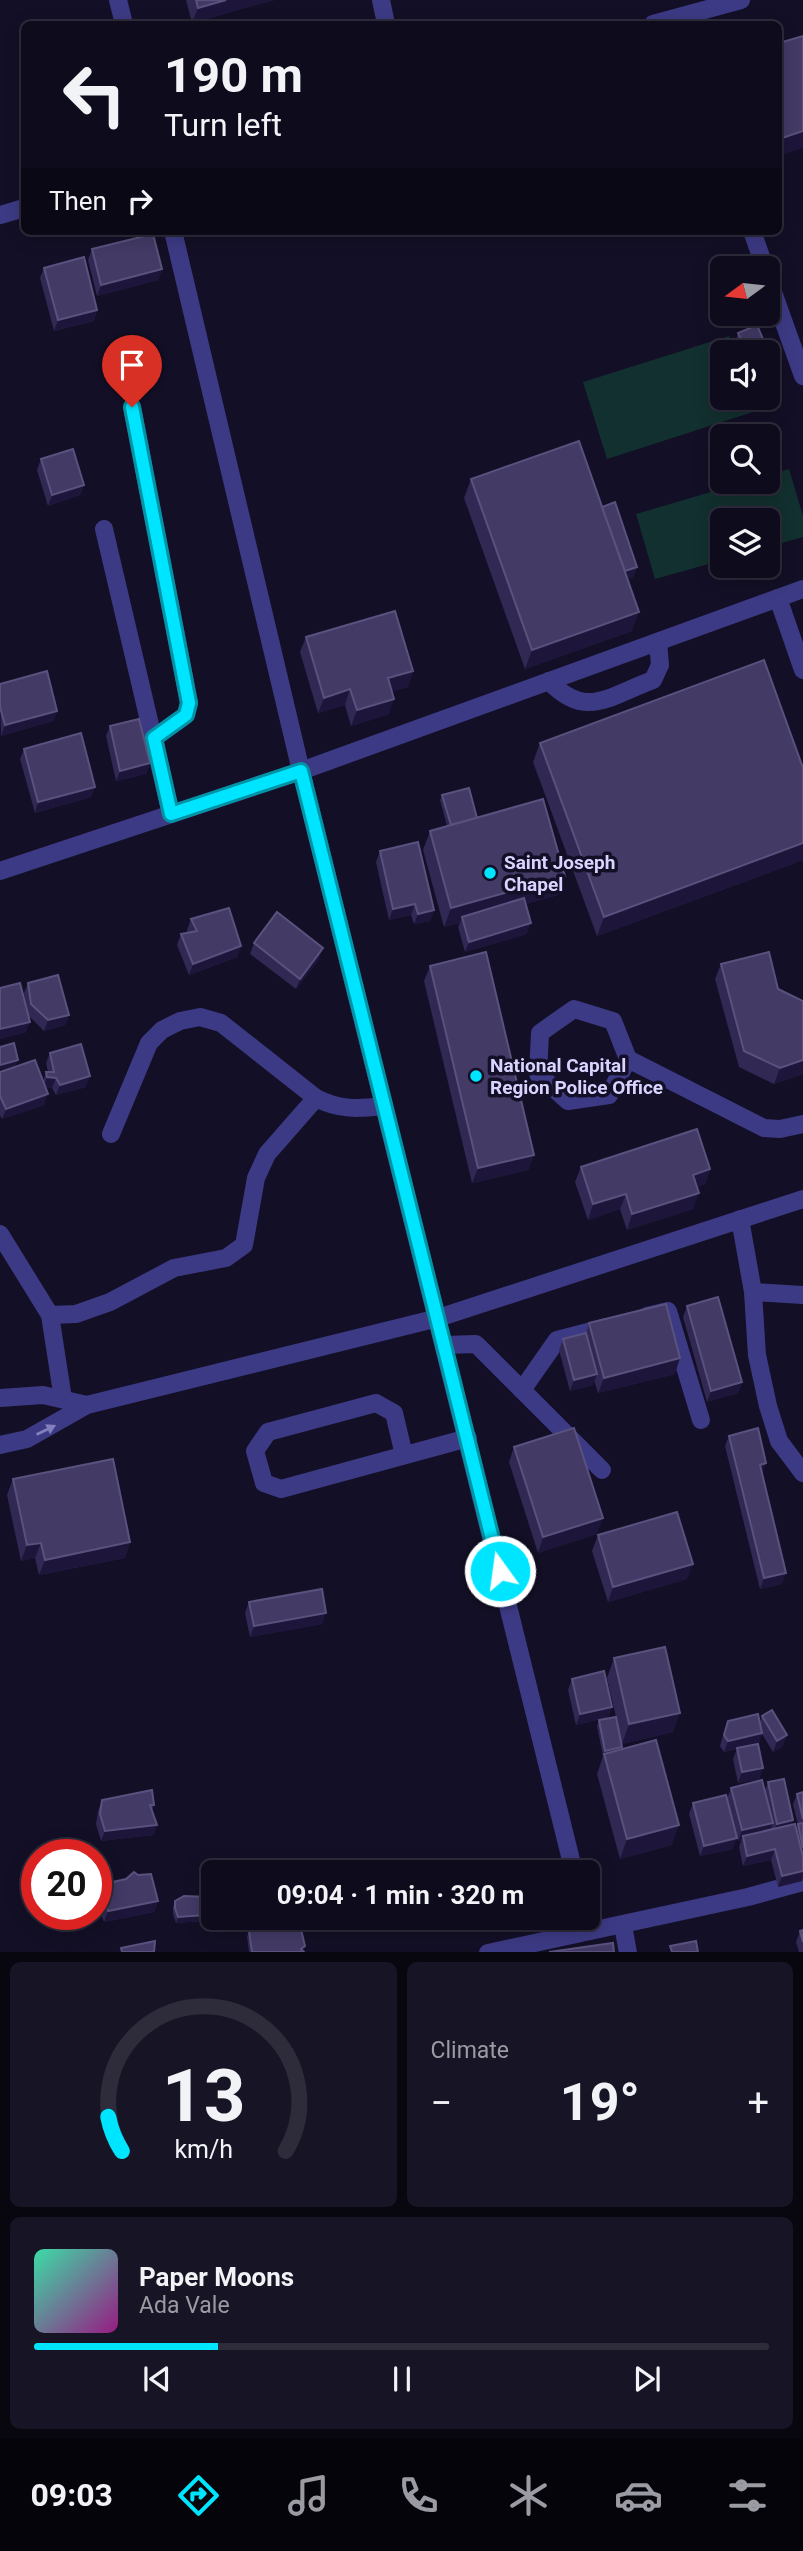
<!DOCTYPE html>
<meta charset="utf-8">
<style>
body{margin:0;font-family:Roboto,sans-serif;background:#171425;color:#f1f3f6;height:100vh;display:flex;flex-direction:column;font-size:26px;white-space:nowrap}
*{box-sizing:border-box;margin:0}
p{font-size:23px;color:#9b9ba3}
.icon{flex:none;width:38px;height:38px;fill:none;stroke:currentColor;stroke-width:2;stroke-linecap:round;stroke-linejoin:round}
.map{position:relative;height:1952px;overflow:hidden}
.panel{display:flex;flex-direction:column;gap:10px;padding:10px;background:#08060f;flex:1}
.panel>*{flex:none}
.top-card{position:absolute;left:21px;top:21px;width:761px;height:214px;border-radius:10px;box-shadow:0 4px 18px #0003,0 0 0 2px #2e2b3b;background:#0e0b1c;color:#f1f3f6;overflow:hidden}
.needle{width:46px;rotate:255deg}
.buttons{position:absolute;left:710px;top:256px;display:grid;gap:14px}
.buttons a{display:grid;place-items:center;width:70px;height:70px;border-radius:10px;background:#0e0b1c;box-shadow:0 4px 18px #0003,0 0 0 2px #2e2b3b;font-size:35px}
.speed{position:absolute;left:21px;top:1839px;display:flex;gap:14px;font-size:35px;font-weight:700;text-align:center}
.speed>*{display:grid;place-content:center;width:91px;height:91px;border-radius:50%;background:#0e0b1c;box-shadow:0 4px 18px #0003,0 0 0 2px #2e2b3b;line-height:1}
.speed .limit{border:10px solid #d22;background:#fff;color:#111}
.pin{position:absolute;display:grid;place-items:center;width:60px;height:60px;color:#fff;margin:-72px -30px;border-radius:50% 50% 50% 0;rotate:-45deg;box-shadow:0 0 7px #0007}
.pin .icon{rotate:45deg}
.me{position:absolute;width:77px;margin:-38px;rotate:346deg;stroke-linejoin:round;filter:drop-shadow(0 0 5px #0008)}
.turn{display:flex;align-items:center;gap:24px;height:147px;padding:0 28px;font-size:32px}
.turn .icon{width:91px;height:91px;stroke-width:2.5}
.turn b{display:block;font-size:49px;line-height:60px}
.then{display:flex;align-items:center;height:66px;padding:0 28px;background:#0003;gap:14px;font-size:26px}
.big{font-size:52px;font-weight:700;line-height:1.1}
.panel .card{flex:1;display:flex;flex-direction:column;justify-content:center;gap:10px;min-width:0;padding:0 24px;border-radius:10px;background:#171425}
.panel .dial{align-items:center;gap:0}
.dial svg{height:182px;overflow:visible;fill:none;stroke:#2e2b3b;stroke-width:7;stroke-linecap:round;text-anchor:middle}
.dial text{fill:#f1f3f6;stroke:none}
.song{display:flex;align-items:center;gap:21px}
.cover{width:84px;height:84px;border-radius:10px;background:linear-gradient(135deg,hsl(160 70% 55%),hsl(310 70% 35%))}
.played{height:7px;border-radius:4px;background:linear-gradient(90deg,#00e5ff 25%,#2e2b3b 25%)}
.keys{display:flex;justify-content:space-around;direction:ltr}
.heat{display:flex;justify-content:space-between;align-items:center;font-size:38px;direction:ltr}
.panel .tiles{flex:1;display:grid;gap:10px;grid-template-columns:1fr 1fr}
.card:last-child{grid-column:span 2}
.trip{position:absolute;left:201px;top:1860px;width:399px;height:70px;border-radius:10px;background:#0e0b1c;box-shadow:0 4px 18px #0003,0 0 0 2px #2e2b3b;font-weight:700;line-height:70px;text-align:center}
.menu{display:flex;height:112px;justify-content:space-around;align-items:center;background:#06040b;color:#9b9ba3}
.menu .icon{width:49px;height:49px}
.menu .active{color:#00e5ff}
.menu b{font-size:32px;color:#f1f3f6}
.map>svg:first-child{display:block}
</style>
<div class="map">
<svg width="803" height="1953" viewBox="0 0 803 1953">
<rect width="100%" height="100%" fill="#130f26"/>
<!-- garden -->
<g fill="#12302f">
<path d="M729,336L734,352H723V397H748L753,412L607,459L583,382Z"/>
<path d="M789,469L803,516V537L768,547V520H723V560L655,579L636,514L748,481H768V475Z"/>
</g>
<g fill="none" stroke-linecap="round" stroke-linejoin="round">
<!-- minor -->
<g stroke="#3d3a85" stroke-width="18">
<path d="M118,0L124,24"/>
<path d="M381,0L386,24"/>
<path d="M653,24L741,0"/>
<path d="M0,215L24,208"/>
<path d="M173,231L301,771L572,1864"/>
<path d="M752,231L765,268"/>
<path d="M768,278L803,376"/>
<path d="M132,407L189,703L186,715L154,738"/>
<path d="M104,529L171,814"/>
<path d="M778,598L803,670"/>
<path d="M549,681C586,720 609,696 653,680L660,665L658,642"/>
<path d="M0,871L301,771L803,589"/>
<path d="M628,1059L609,1095L568,1101L538,1074L540,1033L574,1009L613,1021L628,1059L764,1128L780,1129L803,1124"/>
<path d="M111,1134L149,1043L162,1030L180,1021L200,1017L221,1023L316,1098C339,1110 358,1109 384,1106"/>
<path d="M740,1219L753,1292L757,1355L768,1406L779,1441L803,1473"/>
<path d="M0,1234L50,1315L76,1314L110,1302L174,1268L226,1258L244,1245L256,1178L267,1154L316,1098"/>
<path d="M753,1292L803,1295"/>
<path d="M50,1315L63,1399"/>
<path d="M647,1316L668,1311L701,1420"/>
<path d="M444,1345L476,1344L602,1470"/>
<path d="M522,1390L557,1340L607,1327"/>
<path d="M0,1398L43,1395L87,1405"/>
<path d="M0,1445L27,1439L87,1405L438,1318L803,1199"/>
<path d="M404,1455L394,1413L376,1403L268,1432L255,1451L264,1483L281,1489L468,1438"/>
<path d="M623,1925L628,1953"/>
<path d="M488,1953L748,1897L803,1882"/>
</g>
</g>
<!-- wall -->
<g fill="#312854">
<path d="M186,0H274L192,23Z"/>
<path d="M92,249L162,269L158,280L97,296L88,260Z"/>
<path d="M44,268L97,310L94,321L54,331L40,278Z"/>
<path d="M757,325L771,358L768,364V352H741L736,339L738,333Z"/>
<path d="M41,459L84,485L80,495L48,506L37,470Z"/>
<path d="M471,479L602,507L637,567L633,577L628,579L632,631L525,669L464,498Z"/>
<path d="M306,637L413,671L408,687L392,691L389,714L351,726L345,705L318,713L300,652Z"/>
<path d="M0,684L57,711L53,721L1,736Z"/>
<path d="M110,726L150,763L146,774L116,781L106,736Z"/>
<path d="M540,743L803,768V860L597,936L533,762Z"/>
<path d="M24,749L95,787L91,797L35,813L20,759Z"/>
<path d="M442,795L565,876L558,895L525,904L527,934L465,952L458,927L460,923L444,927L423,850L430,831L447,826L440,800Z"/>
<path d="M380,851L434,910L430,921L414,924L411,915L389,920L376,862Z"/>
<path d="M191,919L241,946L237,957L189,975L177,945L181,934L188,933L187,930Z"/>
<path d="M254,943L319,959L296,989L250,954Z"/>
<path d="M721,964L778,989L803,1001V1074L774,1084L739,1067L715,979Z"/>
<path d="M430,966L534,1155L528,1170L472,1183L424,981Z"/>
<path d="M28,983L69,1015L65,1025L44,1031L28,1015L26,1032L0,1039V988L26,1007L24,993Z"/>
<path d="M50,1053L86,1087L56,1095L52,1088H45L44,1105L2,1119L0,1115V1072L43,1082L46,1072H48L46,1063Z"/>
<path d="M581,1167L710,1169L705,1184L697,1187L693,1209L627,1230L620,1209L588,1220L575,1182Z"/>
<path d="M687,1306L742,1382L738,1393L707,1402L683,1317Z"/>
<path d="M589,1323L675,1374L598,1393L594,1380L593,1385L570,1391L559,1350L563,1339L586,1334Z"/>
<path d="M729,1436L762,1474L782,1584L760,1589L725,1446Z"/>
<path d="M514,1447L597,1534L538,1553L509,1462Z"/>
<path d="M13,1479L130,1542L125,1558L39,1575L35,1558L21,1561L7,1495Z"/>
<path d="M598,1535L687,1579L608,1602L592,1551Z"/>
<path d="M249,1602L322,1624L250,1637L245,1613Z"/>
<path d="M614,1658L673,1732L622,1744L618,1728L622,1747L621,1750L672,1845L620,1859L597,1774L603,1756L597,1726L599,1720L616,1717L607,1678Z"/>
<path d="M572,1679L612,1707L608,1717L576,1725L568,1690Z"/>
<path d="M762,1716L783,1746L773,1752L762,1734L758,1744L763,1768L759,1779L738,1783L733,1759L737,1749L724,1752L720,1746L724,1732L728,1721L760,1722Z"/>
<path d="M768,1782L793,1820L792,1824L796,1829L798,1825L793,1804L797,1794L803,1792V1879L802,1881L778,1887L771,1860L743,1866L739,1847L741,1841H738L729,1806L733,1849L700,1856L689,1814L693,1803L727,1799L731,1788L765,1790Z"/>
<path d="M102,1800L154,1805L152,1810L157,1825L153,1835L101,1841L96,1824L98,1811Z"/>
<path d="M103,1884L158,1901L154,1912L104,1922L97,1903Z"/>
<path d="M175,1901L209,1919L204,1921L176,1923L173,1914V1907Z"/>
<path d="M803,1930V1952H799L796,1942L800,1931Z"/>
<path d="M249,1931L304,1952H249L247,1937Z"/>
</g>
<!-- shaded-wall -->
<g fill="#1d163a">
<path d="M226,0H274L192,23L198,8Z"/>
<path d="M803,131V148L779,156V139Z"/>
<path d="M162,269L158,280L97,296L101,285Z"/>
<path d="M97,310L94,321L54,331L58,320Z"/>
<path d="M84,485L80,495L48,506L52,495Z"/>
<path d="M637,567L633,577L618,583L622,572Z"/>
<path d="M639,612L632,631L525,669L532,650Z"/>
<path d="M413,671L408,687L382,694L388,678Z"/>
<path d="M350,689L345,705L318,713L324,698Z"/>
<path d="M394,699L389,714L351,726L357,710Z"/>
<path d="M57,711L53,721L1,736L5,725Z"/>
<path d="M150,763L146,774L116,781L120,771Z"/>
<path d="M95,787L91,797L35,813L38,802Z"/>
<path d="M803,843V860L597,936L604,917Z"/>
<path d="M565,876L558,895L463,922L462,917L460,923L444,927L451,908Z"/>
<path d="M415,904L411,915L389,920L393,909Z"/>
<path d="M434,910L430,921L414,924L418,914Z"/>
<path d="M531,923L527,934L465,952L469,942Z"/>
<path d="M241,946L237,957L189,975L193,964Z"/>
<path d="M323,948L319,959L296,989L300,979Z"/>
<path d="M69,1015L65,1025L44,1031L48,1020Z"/>
<path d="M30,1022L26,1032L0,1039V1029Z"/>
<path d="M18,1060L15,1066L0,1070V1065Z"/>
<path d="M803,1060V1074L774,1084L780,1068Z"/>
<path d="M90,1076L86,1087L56,1095L60,1085Z"/>
<path d="M47,1077L56,1078L52,1088H43Z"/>
<path d="M48,1094L44,1105L2,1119L6,1109Z"/>
<path d="M534,1155L528,1170L472,1183L478,1168Z"/>
<path d="M710,1169L705,1184L687,1190L693,1175Z"/>
<path d="M699,1193L693,1209L627,1230L632,1214Z"/>
<path d="M626,1194L620,1209L588,1220L593,1204Z"/>
<path d="M680,1358L675,1374L598,1393L604,1378Z"/>
<path d="M597,1374L593,1385L570,1391L574,1380Z"/>
<path d="M742,1382L738,1393L707,1402L711,1391Z"/>
<path d="M766,1463L762,1474L760,1465Z"/>
<path d="M603,1518L597,1534L538,1553L543,1537Z"/>
<path d="M130,1542L125,1558L39,1575L45,1560Z"/>
<path d="M41,1543L35,1558L21,1561L27,1545Z"/>
<path d="M693,1564L687,1579L608,1602L613,1587Z"/>
<path d="M786,1573L782,1584L760,1589L764,1578Z"/>
<path d="M326,1613L322,1624L250,1637L254,1626Z"/>
<path d="M612,1707L608,1717L576,1725L580,1714Z"/>
<path d="M680,1713L673,1732L622,1744L629,1724Z"/>
<path d="M762,1733L759,1744L724,1752L728,1741Z"/>
<path d="M787,1735L783,1746L773,1752L777,1741Z"/>
<path d="M622,1747L620,1753L604,1754L603,1757L605,1751Z"/>
<path d="M763,1768L759,1779L738,1783L742,1772Z"/>
<path d="M793,1820L789,1831L773,1834L777,1824Z"/>
<path d="M773,1823L769,1833L743,1836L741,1841H738L742,1830Z"/>
<path d="M157,1825L153,1835L101,1841L105,1831Z"/>
<path d="M679,1825L672,1845L620,1859L627,1839Z"/>
<path d="M737,1838L733,1849L700,1856L704,1846Z"/>
<path d="M775,1849L771,1860L743,1866L747,1856Z"/>
<path d="M803,1871L802,1881L778,1887L782,1876Z"/>
<path d="M158,1901L154,1912L104,1922L108,1911Z"/>
<path d="M211,1913L209,1919L204,1921L176,1923L178,1917Z"/>
</g>
<!-- building -->
<g fill="#433a66" stroke="#5a527e" stroke-width="2">
<path d="M196,0H226L198,8Z"/>
<path d="M803,36V131L779,139V43Z"/>
<path d="M153,234L162,269L101,285L92,249Z"/>
<path d="M84,257L97,310L58,320L44,268Z"/>
<path d="M757,325L771,358L768,360V352H746L738,333Z"/>
<path d="M579,441L639,612L532,650L471,479Z"/>
<path d="M73,449L84,485L52,495L41,459Z"/>
<path d="M615,502L637,567L625,571L602,507Z"/>
<path d="M395,611L413,671L388,678L394,699L357,710L350,689L324,698L306,637Z"/>
<path d="M764,660L803,768V843L604,917L540,743Z"/>
<path d="M47,671L57,711L5,725L0,707V684Z"/>
<path d="M139,719L150,763L120,771L110,726Z"/>
<path d="M81,733L95,787L38,802L24,749Z"/>
<path d="M469,788L477,818L451,825L442,795Z"/>
<path d="M543,799L565,876L451,908L430,831Z"/>
<path d="M418,842L434,910L418,914L415,904L393,909L380,851Z"/>
<path d="M524,898L531,923L469,942L462,917Z"/>
<path d="M229,908L241,946L193,964L181,934L197,931L191,919Z"/>
<path d="M277,912L323,948L300,979L254,943Z"/>
<path d="M486,952L534,1155L478,1168L430,966Z"/>
<path d="M769,952L778,989L803,1001V1060L780,1068L744,1051L721,964Z"/>
<path d="M58,975L69,1015L48,1020L31,1004L28,983Z"/>
<path d="M20,983L30,1022L0,1029V988Z"/>
<path d="M14,1043L18,1060L0,1065V1047Z"/>
<path d="M81,1044L90,1076L60,1085L56,1078L47,1077L46,1072H54L50,1053Z"/>
<path d="M35,1060L48,1094L6,1109L0,1096V1072Z"/>
<path d="M697,1129L710,1169L693,1175L699,1193L632,1214L626,1194L593,1204L581,1167Z"/>
<path d="M718,1297L742,1382L711,1391L687,1306Z"/>
<path d="M666,1304L680,1358L604,1378L589,1323Z"/>
<path d="M586,1333L597,1374L574,1380L563,1339Z"/>
<path d="M574,1428L603,1518L543,1537L514,1447Z"/>
<path d="M758,1428L766,1463L760,1465L786,1573L764,1578L729,1436Z"/>
<path d="M113,1459L130,1542L45,1560L41,1543L27,1545L13,1479Z"/>
<path d="M677,1512L693,1564L613,1587L598,1535Z"/>
<path d="M322,1589L326,1613L254,1626L249,1602Z"/>
<path d="M665,1647L680,1713L629,1724L614,1658Z"/>
<path d="M604,1671L612,1707L580,1714L572,1679Z"/>
<path d="M772,1710L787,1735L777,1741L762,1716Z"/>
<path d="M758,1714L762,1733L728,1741L724,1735L728,1721Z"/>
<path d="M616,1717L622,1747L605,1751L599,1720Z"/>
<path d="M656,1740L679,1825L627,1839L604,1754Z"/>
<path d="M758,1744L763,1768L742,1772L737,1748Z"/>
<path d="M784,1779L793,1820L777,1824L768,1782Z"/>
<path d="M762,1780L773,1823L742,1830L731,1788Z"/>
<path d="M152,1790L154,1805H150L157,1825L105,1831L100,1814L102,1800Z"/>
<path d="M803,1792V1819L797,1794Z"/>
<path d="M726,1795L737,1838L704,1846L693,1803Z"/>
<path d="M803,1823V1848L798,1824Z"/>
<path d="M795,1824L803,1857V1871L782,1876L775,1849L747,1856L743,1836Z"/>
<path d="M134,1872L138,1875L151,1874L158,1901L108,1911L101,1893L103,1884L126,1879Z"/>
<path d="M184,1896L208,1897L211,1913L206,1915L178,1917L175,1908V1901Z"/>
<path d="M299,1921L305,1946L301,1949L304,1952H252L249,1931Z"/>
<path d="M803,1930V1942L800,1931Z"/>
<path d="M155,1941L154,1952H122L121,1948Z"/>
<path d="M696,1941L698,1952H672L670,1946Z"/>
<path d="M613,1943L614,1952H549Z"/>
</g>
<!-- one-way arrows -->
<defs><path id="oneway-solid" d="M-6-.8H1V-3.2L6.5 0L1 3.2V.8H-6Z" transform="scale(1.75)"/></defs>
<use fill="#837fbc" href="#oneway-solid" transform="translate(46 1430) rotate(-26)"/>
<g fill="none" stroke-linecap="round" stroke-linejoin="round">
<defs>
<path id="route" d="M132,407L189,703L186,715L154,738L171,814L301,771L500,1571"/>
</defs>
<!-- route casing -->
<use href="#route" stroke="#0095a6" stroke-width="18"/>
<!-- route -->
<use href="#route" stroke="#00e5ff" stroke-width="12"/>
</g>
<!-- markers -->
<g fill="#00e5ff" stroke="#130f26" stroke-width="2.5">
<circle cx="490" cy="873" r="7"/>
<circle cx="476" cy="1076" r="7"/>
</g>
<g text-anchor="middle" stroke-width="7" stroke-linejoin="round" paint-order="stroke">
<!-- poi labels -->
<g font-size="19" font-weight="bold" fill="#d9d4ff" stroke="#130f26" text-anchor="start">
<text x="504" y="869">Saint Joseph<tspan x="504" dy="22">Chapel</tspan></text>
<text x="490" y="1072">National Capital<tspan x="490" dy="22">Region Police Office</tspan></text>
</g>
</g>
</svg>
<div class="buttons">
<a><svg class="needle" viewBox="-14 -14 28 28"><path d="M0-13l5 13h-10z" fill="#e53935"/><path d="M0 13l5-13h-10z" fill="#9b9ba3"/></svg></a>
<a><svg class="icon" aria-label="sound" viewBox="0 0 24 24"><path d="M4 9h4l5-4v14l-5-4H4zM17 9q2 3 0 6"/></svg></a>
<a><svg class="icon" aria-label="search" viewBox="0 0 24 24"><circle cx="10" cy="10" r="6"/><path d="M15 15l6 6"/></svg></a>
<a><svg class="icon" aria-label="layers" viewBox="0 0 24 24"><path d="M12 4l9 5-9 5-9-5zM3 14l9 5 9-5"/></svg></a>
</div>
<div class="speed"><div class="limit">20</div></div>
<div class="pin" style="left:132px;top:407px;background:#d93025"><svg class="icon" aria-label="arrive" viewBox="0 0 24 24"><path d="M6 21V4h12l-3 4 3 4H6"/></svg></div>
<svg class="me" style="left:500px;top:1571px" viewBox="-20 -20 40 40"><circle r="17" fill="#00e5ff" stroke="#fff" stroke-width="3"/><path d="M0-11L8 9 0 5-8 9z" fill="#fff"/></svg>
<div class="trip">09:04 · 1 min · 320 m</div>
<div class="top-card">
<div class="turn"><svg class="icon" aria-label="left" viewBox="0 0 24 24"><path d="M17 20v-9H6M10 6l-5 5 5 5"/></svg><div><b>190 m</b>Turn left</div></div>
<div class="then">Then<svg class="icon" aria-label="right" viewBox="0 0 24 24"><path d="M7 20v-9h11M14 6l5 5-5 5"/></svg></div>
</div>
</div>
<section class="panel">
<div class="tiles">
<div class="card dial"><svg viewBox="0 0 100 80">
<path d="M14 69A42 42 0 1 1 86 69"/>
<path d="M14 69A42 42 0 0 1 8 54" stroke="#00e5ff"/>
<text x="50" y="56" font-size="32" font-weight="700">13</text>
<text x="50" y="72" font-size="11">km/h</text>
</svg></div>
<div class="card"><p>Climate</p>
<div class="heat"><a>−</a><b class="big">19°</b><a>+</a></div>
</div>
<div class="card">
<div class="song"><i class="cover"></i><div><b>Paper Moons</b><p>Ada Vale</p></div></div>
<div class="played"></div>
<div class="keys"><svg class="icon" aria-label="previous" viewBox="0 0 24 24"><path d="M18 5L8 12l10 7zM5 5v14"/></svg><svg class="icon" aria-label="pause" viewBox="0 0 24 24"><path d="M8 5v14M16 5v14"/></svg><svg class="icon" aria-label="next" viewBox="0 0 24 24"><path d="M6 5l10 7-10 7zM19 5v14"/></svg></div>
</div>
</div>
</section>
<nav class="menu">
<b>09:03</b>
<svg class="icon active" aria-label="directions" viewBox="0 0 24 24"><path d="M12 3l9 9-9 9-9-9zM9 14v-3h6M13 9l2 2-2 2"/></svg>
<svg class="icon" aria-label="music" viewBox="0 0 24 24"><path d="M9 18V5l10-2v13"/><circle cx="6" cy="18" r="3"/><circle cx="16" cy="16" r="3"/></svg>
<svg class="icon" aria-label="phone" viewBox="0 0 24 24"><path d="M5 4h4l2 5-3 2q2 4 5 5l2-3 5 2v4C11 20 4 13 5 4z"/></svg>
<svg class="icon" aria-label="climate" viewBox="0 0 24 24"><path d="M12 3v18M4 7l16 10M4 17L20 7"/></svg>
<svg class="icon" aria-label="car" viewBox="0 0 24 24"><path d="M5 17H2v-5l4-1 3-4h7l3 4 3 1v5h-3M9 17h6M6 11h13"/><circle cx="7" cy="17" r="2"/><circle cx="17" cy="17" r="2"/></svg>
<svg class="icon" aria-label="filters" viewBox="0 0 24 24"><path d="M4 7h16M4 17h16"/><circle cx="9" cy="7" r="2"/><circle cx="15" cy="17" r="2"/></svg>
</nav>
